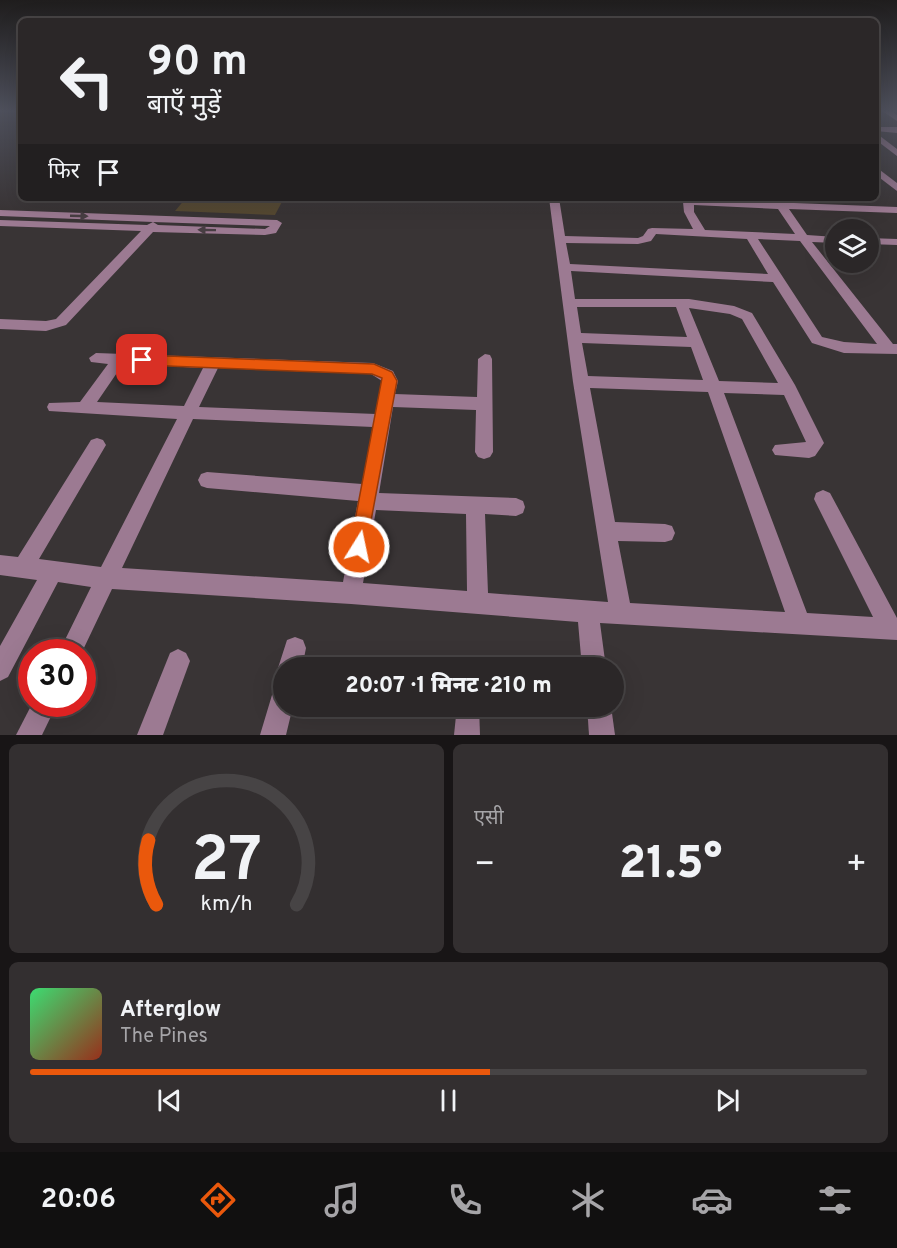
<!DOCTYPE html>
<html lang="hi">
<meta charset="utf-8">
<style>
body{margin:0;font-family:Overpass,"Noto Sans Devanagari",sans-serif;background:#332f30;color:#f1f3f6;height:100vh;display:flex;flex-direction:column;font-size:22px;white-space:nowrap}
*{box-sizing:border-box;margin:0}
p{font-size:20px;color:#a6a5a8}
.icon{flex:none;width:33px;height:33px;fill:none;stroke:currentColor;stroke-width:2;stroke-linecap:round;stroke-linejoin:round}
.map{position:relative;height:735px;overflow:hidden}
.sheet{display:flex;flex-direction:column;gap:9px;padding:9px;background:#181516;flex:1}
.sheet>*{flex:none}
.top-card{position:absolute;left:18px;top:18px;width:861px;height:183px;border-radius:9px;box-shadow:0 6px 24px #0002,0 0 0 2px #474445;background:#2b2728;color:#f1f3f6;overflow:hidden}
.buttons{position:absolute;left:825px;top:219px;display:grid;gap:12px}
.buttons a{display:grid;place-items:center;width:54px;height:54px;border-radius:50%;background:#2b2728;box-shadow:0 6px 24px #0002,0 0 0 2px #474445;font-size:30px}
.speed{position:absolute;left:18px;top:639px;display:flex;gap:12px;font-size:30px;font-weight:700;text-align:center}
.speed>*{display:grid;place-content:center;width:78px;height:78px;border-radius:50%;background:#2b2728;box-shadow:0 6px 24px #0002,0 0 0 2px #474445;line-height:1}
.speed .limit{border:9px solid #d22;background:#fff;color:#111}
.pin{position:absolute;display:grid;place-items:center;width:51px;height:51px;color:#fff;margin:-26px;border-radius:12px;box-shadow:0 3px 9px #0006}
.me{position:absolute;width:66px;margin:-33px;rotate:10deg;stroke-linejoin:round;filter:drop-shadow(0 0 4px #0008)}
.turn{display:flex;align-items:center;gap:21px;height:126px;padding:0 30px;font-size:27px}
.turn .icon{width:78px;height:78px;stroke-width:2.5}
.turn b{display:block;font-size:42px;line-height:51px}
.then{display:flex;align-items:center;height:57px;padding:0 30px;background:#0003;gap:12px;font-size:22px}
.big{font-size:45px;font-weight:800;line-height:1.1}
.sheet .card{flex:1;display:flex;flex-direction:column;justify-content:center;gap:9px;min-width:0;padding:0 21px;border-radius:9px;background:#332f30}
.sheet .dial{align-items:center;gap:0}
.dial svg{height:156px;overflow:visible;fill:none;stroke:#474445;stroke-width:7;stroke-linecap:round;text-anchor:middle}
.dial text{fill:#f1f3f6;stroke:none}
.song{display:flex;align-items:center;gap:18px}
.cover{width:72px;height:72px;border-radius:9px;background:linear-gradient(135deg,hsl(140 70% 55%),hsl(10 70% 35%))}
.played{height:6px;border-radius:3px;background:linear-gradient(90deg,#ea580c 55%,#474445 55%)}
.keys{display:flex;justify-content:space-around;direction:ltr}
.heat{display:flex;justify-content:space-between;align-items:center;font-size:33px;direction:ltr}
.sheet .tiles{flex:1;display:grid;gap:9px;grid-template-columns:1fr 1fr}
.card:last-child{grid-column:span 2}
.trip{position:absolute;left:273px;top:657px;width:351px;height:60px;border-radius:30px;background:#2b2728;box-shadow:0 6px 24px #0002,0 0 0 2px #474445;font-weight:800;line-height:60px;text-align:center}
.dock{display:flex;height:96px;justify-content:space-around;align-items:center;background:#111010;color:#a6a5a8}
.dock .icon{width:42px;height:42px}
.dock .active{color:#ea580c}
.dock b{font-size:27px;color:#f1f3f6}
.map>svg:first-child{display:block}
</style>
<div class="map">
<svg width="897" height="735" viewBox="0 0 897 735">
<rect width="100%" height="100%" fill="#393435"/>
<!-- green -->
<path fill="#564932" d="M186,198H284L275,215L175,211Z"/>
<g fill="none" stroke-linecap="round" stroke-linejoin="round">
<!-- minor -->
<g fill="#9c7a92" fill-rule="evenodd">
<path d="M881,110H890L897,115V121Z"/>
<path d="M876,127H897V133L876,131Z"/>
<path d="M876,133L897,149V156L876,140Z"/>
<path d="M876,167L897,183V191L876,175Z"/>
<path d="M549,198H559L565,236L638,238L643,236L648,229L652,228L693,229L684,212L683,202L688,199L897,207V213L789,209L807,235L836,237V243L812,242L893,344H897V354L844,353L812,343L773,282L571,271L575,299H689L734,306L752,313L795,385L824,443L815,456L809,458L775,455L772,450L775,445L806,442L784,395L724,393L807,613L873,617L814,499L816,493L823,490L830,493L897,618V640L600,623L606,668H582L578,622L351,604L112,589L82,652H59L91,587L58,582L8,677L0,681V646L37,580L0,575V555L18,557L91,440L97,438L103,440L106,445L39,559L101,567L177,419L49,411L47,407L49,403L80,402L108,364L91,362L89,358L96,353L373,363L393,371L398,381L395,394L477,397L478,359L485,354L490,355L492,359L493,452L490,457L484,459L478,457L475,452L476,410L393,407L379,493L516,498L523,501L525,507L523,513L516,516L485,514L488,593L608,602L573,382ZM694,205L778,209L795,234L705,230L694,212ZM656,234L747,239L768,274L570,264L566,243L638,244L651,241ZM758,239L800,241L877,344L844,342L822,337ZM577,307H676L687,337L581,333ZM689,308L730,314L742,319L778,383L719,381ZM582,343L691,347L703,380L588,376ZM123,364L203,368L184,406L97,402ZM218,368L371,374L382,381L376,414L199,407ZM590,388L708,392L785,612L630,603L618,541L665,542L672,540L675,533L672,526L665,524L615,522ZM193,419L373,427L362,484L207,472L201,474L198,480L201,486L207,488L358,501L343,582L122,568ZM376,510L466,514L467,591L363,583Z"/>
<path d="M0,210L277,220L282,223L276,233L265,235L153,232L66,325L46,331L0,329V319L46,321L56,319L141,231L0,226V220L147,225L153,222L0,216ZM153,222L270,226L265,229L158,225Z"/>
<path d="M868,238L897,239V245L868,244Z"/>
<path d="M295,637L303,640L306,648L302,668H284V677L278,668L287,640Z"/>
<path d="M178,649L186,653L190,661L163,735H137L170,653Z"/>
<path d="M284,682V706H293L286,735H260L275,685Z"/>
<path d="M32,704H57L42,735H16Z"/>
<path d="M457,706H479L480,735H454Z"/>
<path d="M587,706H611L615,735H589Z"/>
</g>
</g>
<!-- one-way arrows -->
<defs><path id="oneway-solid" d="M-6-.8H1V-3.2L6.5 0L1 3.2V.8H-6Z" transform="scale(1.5)"/></defs>
<g fill="#483e43">
<use href="#oneway-solid" transform="translate(79 216) rotate(2)"/>
<use href="#oneway-solid" transform="translate(207 230) rotate(-179)"/>
</g>
<!-- sky -->
<linearGradient id="sky" x2="0" y2="1"><stop stop-color="#1f1d1d"/><stop offset="0.52" stop-color="#4e505c"/><stop offset="1" stop-color="#4e505c" stop-opacity="0"/></linearGradient>
<rect width="897" height="213" fill="url(#sky)"/>
<!-- route -->
<path fill="#ea580c" stroke="#983908" stroke-width="1.5" d="M142,355L374,364L392,372L397,381L365,553L359,555L352,553L350,547L382,378L372,374L142,365L136,360Z"/>
</svg>
<div class="buttons">
<a><svg class="icon" aria-label="layers" viewBox="0 0 24 24"><path d="M12 4l9 5-9 5-9-5zM3 14l9 5 9-5"/></svg></a>
</div>
<div class="speed"><div class="limit">30</div></div>
<div class="pin" style="left:142px;top:360px;background:#d93025"><svg class="icon" aria-label="arrive" viewBox="0 0 24 24"><path d="M6 21V4h12l-3 4 3 4H6"/></svg></div>
<svg class="me" style="left:359px;top:547px" viewBox="-20 -20 40 40"><circle r="17" fill="#ea580c" stroke="#fff" stroke-width="3"/><path d="M0-11L8 9 0 5-8 9z" fill="#fff"/></svg>
<div class="trip">20:07 · 1 मिनट · 210 m</div>
<div class="top-card">
<div class="turn"><svg class="icon" aria-label="left" viewBox="0 0 24 24"><path d="M17 20v-9H6M10 6l-5 5 5 5"/></svg><div><b>90 m</b>बाएँ मुड़ें</div></div>
<div class="then">फिर<svg class="icon" aria-label="arrive" viewBox="0 0 24 24"><path d="M6 21V4h12l-3 4 3 4H6"/></svg></div>
</div>
</div>
<section class="sheet">
<div class="tiles">
<div class="card dial"><svg viewBox="0 0 100 80">
<path d="M14 69A42 42 0 1 1 86 69"/>
<path d="M14 69A42 42 0 0 1 10 36" stroke="#ea580c"/>
<text x="50" y="56" font-size="32" font-weight="700">27</text>
<text x="50" y="72" font-size="11">km/h</text>
</svg></div>
<div class="card"><p>एसी</p>
<div class="heat"><a>−</a><b class="big">21.5°</b><a>+</a></div>
</div>
<div class="card">
<div class="song"><i class="cover"></i><div><b>Afterglow</b><p>The Pines</p></div></div>
<div class="played"></div>
<div class="keys"><svg class="icon" aria-label="previous" viewBox="0 0 24 24"><path d="M18 5L8 12l10 7zM5 5v14"/></svg><svg class="icon" aria-label="pause" viewBox="0 0 24 24"><path d="M8 5v14M16 5v14"/></svg><svg class="icon" aria-label="next" viewBox="0 0 24 24"><path d="M6 5l10 7-10 7zM19 5v14"/></svg></div>
</div>
</div>
</section>
<nav class="dock">
<b>20:06</b>
<svg class="icon active" aria-label="directions" viewBox="0 0 24 24"><path d="M12 3l9 9-9 9-9-9zM9 14v-3h6M13 9l2 2-2 2"/></svg>
<svg class="icon" aria-label="music" viewBox="0 0 24 24"><path d="M9 18V5l10-2v13"/><circle cx="6" cy="18" r="3"/><circle cx="16" cy="16" r="3"/></svg>
<svg class="icon" aria-label="phone" viewBox="0 0 24 24"><path d="M5 4h4l2 5-3 2q2 4 5 5l2-3 5 2v4C11 20 4 13 5 4z"/></svg>
<svg class="icon" aria-label="climate" viewBox="0 0 24 24"><path d="M12 3v18M4 7l16 10M4 17L20 7"/></svg>
<svg class="icon" aria-label="car" viewBox="0 0 24 24"><path d="M5 17H2v-5l4-1 3-4h7l3 4 3 1v5h-3M9 17h6M6 11h13"/><circle cx="7" cy="17" r="2"/><circle cx="17" cy="17" r="2"/></svg>
<svg class="icon" aria-label="filters" viewBox="0 0 24 24"><path d="M4 7h16M4 17h16"/><circle cx="9" cy="7" r="2"/><circle cx="15" cy="17" r="2"/></svg>
</nav>
